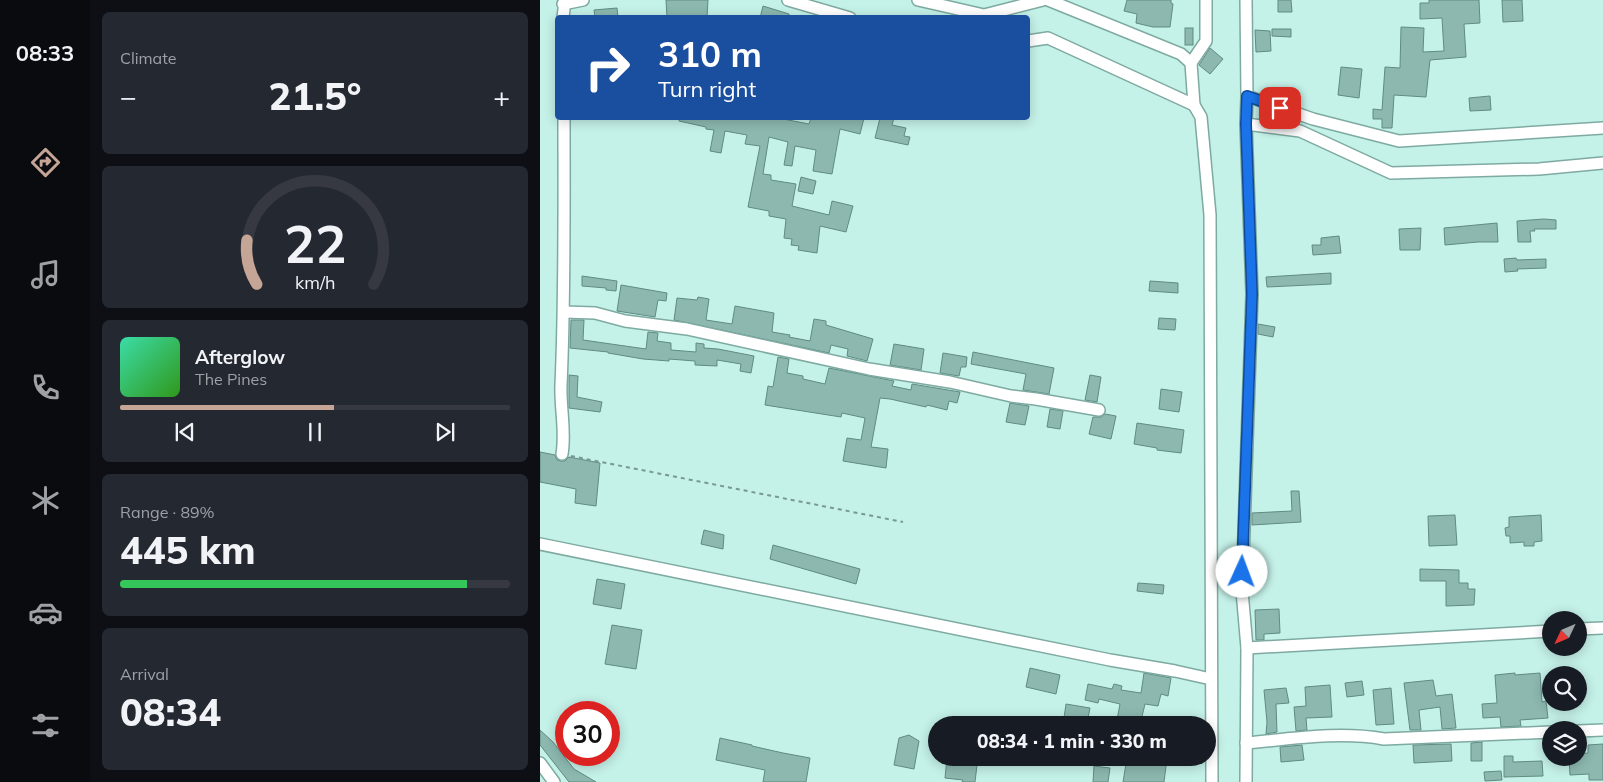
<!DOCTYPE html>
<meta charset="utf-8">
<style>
body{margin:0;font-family:Mulish,sans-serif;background:#242831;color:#f1f3f6;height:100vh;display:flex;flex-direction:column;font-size:19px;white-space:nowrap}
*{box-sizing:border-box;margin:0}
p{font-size:16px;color:#9ea1a6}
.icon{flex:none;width:28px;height:28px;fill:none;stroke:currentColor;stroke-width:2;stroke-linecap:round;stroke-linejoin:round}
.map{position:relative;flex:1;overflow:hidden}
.panel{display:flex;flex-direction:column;gap:12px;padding:12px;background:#0d0f14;width:450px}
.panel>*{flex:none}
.top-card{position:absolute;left:15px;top:15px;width:475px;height:105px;border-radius:5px;box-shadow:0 2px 12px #0003;background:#1a4fa0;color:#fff;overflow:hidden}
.needle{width:32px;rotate:226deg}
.buttons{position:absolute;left:1002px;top:611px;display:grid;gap:10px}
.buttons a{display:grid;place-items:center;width:45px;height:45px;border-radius:50%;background:#171b24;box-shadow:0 2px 12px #0003;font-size:25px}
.speed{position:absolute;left:15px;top:701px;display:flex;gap:10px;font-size:25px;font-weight:700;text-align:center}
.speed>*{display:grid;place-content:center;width:65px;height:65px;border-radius:50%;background:#171b24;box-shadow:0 2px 12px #0003;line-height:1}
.speed .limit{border:8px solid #d22;background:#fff;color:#111}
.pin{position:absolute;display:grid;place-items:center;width:42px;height:42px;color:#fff;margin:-21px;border-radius:10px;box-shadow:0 2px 8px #0006}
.me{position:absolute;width:55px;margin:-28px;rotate:2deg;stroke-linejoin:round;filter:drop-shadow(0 0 4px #0008)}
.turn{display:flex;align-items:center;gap:18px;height:105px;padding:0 20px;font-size:22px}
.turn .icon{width:65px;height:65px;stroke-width:2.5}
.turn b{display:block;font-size:35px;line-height:42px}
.big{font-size:38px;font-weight:800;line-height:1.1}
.panel .widget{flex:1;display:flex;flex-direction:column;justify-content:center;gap:8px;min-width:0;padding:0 18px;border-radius:8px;background:#242831}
.panel .dial{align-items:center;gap:0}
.dial svg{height:130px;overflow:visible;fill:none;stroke:#363941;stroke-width:7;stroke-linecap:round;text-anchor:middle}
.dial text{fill:#f1f3f6;stroke:none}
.song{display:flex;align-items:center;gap:15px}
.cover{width:60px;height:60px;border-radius:8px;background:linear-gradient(135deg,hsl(160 70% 55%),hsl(110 70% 35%))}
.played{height:5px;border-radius:2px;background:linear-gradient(90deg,#c5a696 55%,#363941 55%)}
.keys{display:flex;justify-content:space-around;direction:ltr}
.heat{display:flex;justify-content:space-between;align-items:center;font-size:28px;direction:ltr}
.charge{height:8px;border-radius:4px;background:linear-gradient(90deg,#34c759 89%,#363941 0)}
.trip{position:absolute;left:388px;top:716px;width:288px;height:50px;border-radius:25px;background:#171b24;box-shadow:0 2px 12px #0003;font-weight:800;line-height:50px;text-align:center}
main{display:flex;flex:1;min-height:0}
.dock{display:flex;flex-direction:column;width:90px;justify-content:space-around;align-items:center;background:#090b0e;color:#9ea1a6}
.dock .icon{width:35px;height:35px}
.dock .current{color:#c5a696}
.dock b{font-size:22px;color:#f1f3f6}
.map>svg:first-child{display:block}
</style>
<main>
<nav class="dock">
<b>08:33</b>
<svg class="icon current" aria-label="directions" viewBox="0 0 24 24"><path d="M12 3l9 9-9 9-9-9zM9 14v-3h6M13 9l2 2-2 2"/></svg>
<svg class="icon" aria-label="music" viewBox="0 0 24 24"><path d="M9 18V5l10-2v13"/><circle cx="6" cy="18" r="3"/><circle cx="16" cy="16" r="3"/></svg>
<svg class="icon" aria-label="phone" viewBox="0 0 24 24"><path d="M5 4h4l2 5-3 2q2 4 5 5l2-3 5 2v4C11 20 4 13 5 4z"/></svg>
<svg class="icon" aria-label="climate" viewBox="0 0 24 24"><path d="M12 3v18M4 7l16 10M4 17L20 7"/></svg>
<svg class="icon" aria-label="car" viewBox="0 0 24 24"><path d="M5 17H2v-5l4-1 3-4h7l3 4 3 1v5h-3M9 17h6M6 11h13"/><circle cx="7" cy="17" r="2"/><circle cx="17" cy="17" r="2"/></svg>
<svg class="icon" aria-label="filters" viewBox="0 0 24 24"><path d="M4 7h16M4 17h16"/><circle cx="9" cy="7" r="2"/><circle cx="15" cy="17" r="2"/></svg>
</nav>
<section class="panel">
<div class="widget"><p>Climate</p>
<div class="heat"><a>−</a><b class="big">21.5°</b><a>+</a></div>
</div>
<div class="widget dial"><svg viewBox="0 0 100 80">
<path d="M14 69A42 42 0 1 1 86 69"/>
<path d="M14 69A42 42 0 0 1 8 42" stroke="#c5a696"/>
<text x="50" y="56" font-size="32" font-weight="700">22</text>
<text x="50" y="72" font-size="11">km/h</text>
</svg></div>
<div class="widget">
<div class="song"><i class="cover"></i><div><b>Afterglow</b><p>The Pines</p></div></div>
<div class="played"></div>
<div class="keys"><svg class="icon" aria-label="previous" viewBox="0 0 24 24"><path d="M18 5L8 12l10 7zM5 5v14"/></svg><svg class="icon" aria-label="pause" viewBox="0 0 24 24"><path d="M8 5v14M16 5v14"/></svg><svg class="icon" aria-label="next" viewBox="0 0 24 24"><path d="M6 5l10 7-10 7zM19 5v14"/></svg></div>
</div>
<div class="widget"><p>Range · 89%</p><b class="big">445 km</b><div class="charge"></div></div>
<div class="widget"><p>Arrival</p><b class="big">08:34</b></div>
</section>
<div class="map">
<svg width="1063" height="782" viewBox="0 0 1063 782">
<rect width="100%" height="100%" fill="#c4f1e8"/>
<!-- building -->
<g fill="#8cb8b0" stroke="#608b83">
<path d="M126,0H168L167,18H127Z"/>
<path d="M587,0H631V3L633,4L630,27H613L596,23L597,14L584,11Z"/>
<path d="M738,0H751L752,12H738Z"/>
<path d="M889,0H939L940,23L924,24L926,57L890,60L886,97L854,95L852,128H842V119H833V109L842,110L845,67L860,68L861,27L884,28L883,52L904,51L902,18L880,19V3H889Z"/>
<path d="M962,0H982L983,21L963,22Z"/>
<path d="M223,6L249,14V18H220Z"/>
<path d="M77,8L78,18H55L54,10Z"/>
<rect x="645" y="28" width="8" height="17"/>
<path d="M732,29H751V37L732,36Z"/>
<path d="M715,30L730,31L731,51L716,52Z"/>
<path d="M670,48L683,59L670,74L659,65Z"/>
<path d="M801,67L822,69L819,98L798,95Z"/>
<path d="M950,96L951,110L930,111L929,98Z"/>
<path d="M139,118H238L269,124L271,118H324L320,134L300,129L292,174L273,171L276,150L255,146L252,166L244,165L248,142L229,137L223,174L231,175V180L256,184L252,206L289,215L292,201L313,206L306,232L280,226L277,253L258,250L259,246L251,245L252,239L244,238L246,219L229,216V211L208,207L220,146L205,144L207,135L185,131L181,153L170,151L174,130L166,129V127L139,121Z"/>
<path d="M340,118H354L352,125L366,128L364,136L370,137L368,145L335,138Z"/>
<path d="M261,177L276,181L273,194L258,191Z"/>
<path d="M1004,219L1016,220V229H994L995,231H990L991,242H978L977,221Z"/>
<path d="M957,223L958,242H938L905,245L904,228Z"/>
<path d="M881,228L880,250H860L859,229Z"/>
<path d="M799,236L801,253L773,255L772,245H781V238Z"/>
<path d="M976,258L977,260L1006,259V268L977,269L978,271L965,272L964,259Z"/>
<path d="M791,273V284L727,287L726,277Z"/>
<path d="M42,276L77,281L76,291L66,290V288L42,286Z"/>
<path d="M610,281L638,283V293L609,291Z"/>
<path d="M81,285L127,293L126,301L118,300L115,317L77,311Z"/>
<path d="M158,297L169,299L166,320L192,324L195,306L234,313L232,332L250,335L249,337L270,341L274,319L286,321V325L333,339L327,361L307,356L308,349L291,345L289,353L134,320L137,298L157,300Z"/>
<path d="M619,318L636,319L635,330L618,329Z"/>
<path d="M31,320H44L43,340L106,349L108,332L118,333L117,341L131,343V350L156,352V343L164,344V348L178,349L214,356L211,373L200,371L201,364L177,360V366L155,365V361L129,359V361L103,359L68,353V352L30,348Z"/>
<path d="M718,324L735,327L733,337L718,334Z"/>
<path d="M354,344L384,349L381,370L350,365Z"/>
<path d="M433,352L514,368L509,394L483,390L486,374L431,364Z"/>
<path d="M403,353L427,357L426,367H421L419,376L400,373Z"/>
<path d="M238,357L249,359L247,373L263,376V379L285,384L289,368L354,381L352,386L371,390L372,384L420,392L417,403L409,401L407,410L387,405L386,407L350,399L340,398L331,447L348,449L346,468L303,461L307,438L321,440L325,418L302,413L301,417L225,405L228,386L233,387Z"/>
<path d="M29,375L38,376L37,397L62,402L60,412L29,408Z"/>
<path d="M550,375L561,377L557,402L545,400Z"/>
<path d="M621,389L642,392L639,412L619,409Z"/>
<path d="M470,403L489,406L485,425L466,422Z"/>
<path d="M510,409L523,411L520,429L507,427Z"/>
<path d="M565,414L576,416L571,439L549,434L553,417H561Z"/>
<path d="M597,423L644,430L641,453L617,450V448L594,444Z"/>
<path d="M0,452L15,455L17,460L21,461H25L29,457L60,463L56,506L35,503L36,489L0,482Z"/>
<path d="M751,491H759L761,522L712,525V513L752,511Z"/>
<path d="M915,515L917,545L889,546L888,516Z"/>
<path d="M1001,515L1002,541L994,542V546H984V542L970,543V536H966L965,528L969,527V517Z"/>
<path d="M164,530L184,535L183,549L161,544Z"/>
<path d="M233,545L320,569L316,584L230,559Z"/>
<path d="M880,569L919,570V583H928V589H935L934,605L906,606V581H880Z"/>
<path d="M57,579L85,584L81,609L53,604Z"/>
<path d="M598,583L624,585L623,594L597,591Z"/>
<path d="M739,609L740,633L724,634V640H716L715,610Z"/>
<path d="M72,625L102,630L96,669L65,664Z"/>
<path d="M490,668L520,675L516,694L486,687Z"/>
<path d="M604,673L631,678L628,696L621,694L618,706L605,704L600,725H576L580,704L559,699L558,703L545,700L548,684L572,689L574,684L582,686L581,690L601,693Z"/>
<path d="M975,673V675L1000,673L1002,702L1006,701L1008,718L980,720L981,726L961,727L960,717L943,718L942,704L957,703L955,675Z"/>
<path d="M893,680L896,696L912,694L916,728L902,729L900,707L879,710L881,730H870L864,683Z"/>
<path d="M822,681L824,695L807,697L805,683Z"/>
<path d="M790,685L792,717L766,718L767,730L756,731L754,707L766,706L765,687Z"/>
<path d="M746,688L749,703L736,704L737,732L726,734L727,722L724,690Z"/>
<path d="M851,688L854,724L836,725L833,690Z"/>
<path d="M526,704L550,708L548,718L566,721L565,725H523Z"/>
<path d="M0,730L13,742L34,769L56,782H29L0,745Z"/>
<path d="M369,735L379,741L374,769L354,765L359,738Z"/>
<path d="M180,738L212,745V746L243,753L270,758L266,782H223L225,770L176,760Z"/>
<path d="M942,742V761H931V743Z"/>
<path d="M911,744L912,761L874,763L873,745Z"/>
<path d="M1063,744V780H1049V774L1030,775L1029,758H1039V754L1048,753V745Z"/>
<path d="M762,745L764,760L741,762L740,747Z"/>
<path d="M964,756H973V762L1002,761L1003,776L964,777Z"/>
<path d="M407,758H422V763L437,765L435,782H422L423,780L405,778Z"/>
<path d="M587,758H627L624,782H583Z"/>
<path d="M554,766L570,768L568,782H553Z"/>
<path d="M961,771L962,780L945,781L944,772Z"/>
</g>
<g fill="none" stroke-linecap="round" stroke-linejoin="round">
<defs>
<g id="minor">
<path d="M248,0L310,18"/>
<path d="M378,0L444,15L503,0"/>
<path d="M508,0L641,54L651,63L654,105L661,117L670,215L672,782"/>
<path d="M706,0L707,96L706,124L712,294L702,591L707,648L706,782"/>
<path d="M23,4L43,0"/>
<path d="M23,18L25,0"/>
<path d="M488,41L508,38L654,105"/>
<path d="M651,63L666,41V0"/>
<path d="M707,96L773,119L859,141L1063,128"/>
<path d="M706,124L760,131L851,173L999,169L1063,163"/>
<path d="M24,312L55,313L85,321L147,329L329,369L410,382L471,396L496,399L559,410"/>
<path d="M22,454C26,431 20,408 21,385C25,296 24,207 24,118"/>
<path d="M0,544L570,660L635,671L671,679"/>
<path d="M1039,629L1063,628"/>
<path d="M707,648L1011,631"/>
<path d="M1039,731L1063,730"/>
<path d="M706,743C751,739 799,731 844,739L1011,732"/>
<path d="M0,763L14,782"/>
</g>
</defs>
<!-- minor casing -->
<use href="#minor" stroke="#7eaaa1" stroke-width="14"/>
<!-- path -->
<path stroke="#789993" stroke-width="2" stroke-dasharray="4 4" stroke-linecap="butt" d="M31,456L363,522"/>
<!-- minor -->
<use href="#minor" stroke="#fff" stroke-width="11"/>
</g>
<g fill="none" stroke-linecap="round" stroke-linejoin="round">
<defs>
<path id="route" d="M702,572L712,294L706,124L707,96L740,108"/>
</defs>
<!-- route casing -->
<use href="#route" stroke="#114b97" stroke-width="12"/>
<!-- route -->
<use href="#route" stroke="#1a73e8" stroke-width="9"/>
</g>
</svg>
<div class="buttons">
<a><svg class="needle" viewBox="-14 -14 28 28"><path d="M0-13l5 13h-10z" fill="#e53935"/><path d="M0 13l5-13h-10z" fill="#9ea1a6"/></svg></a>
<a><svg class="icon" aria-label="search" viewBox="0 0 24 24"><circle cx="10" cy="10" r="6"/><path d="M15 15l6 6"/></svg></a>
<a><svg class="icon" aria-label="layers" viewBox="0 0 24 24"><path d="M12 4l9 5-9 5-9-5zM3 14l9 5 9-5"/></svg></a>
</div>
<div class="speed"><div class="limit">30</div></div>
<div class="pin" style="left:740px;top:108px;background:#d93025"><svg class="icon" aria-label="arrive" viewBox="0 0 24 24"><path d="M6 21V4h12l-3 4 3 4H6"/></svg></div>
<svg class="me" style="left:702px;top:572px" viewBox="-20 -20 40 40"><circle r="19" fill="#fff"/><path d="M0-13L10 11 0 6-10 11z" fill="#1a73e8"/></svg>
<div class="trip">08:34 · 1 min · 330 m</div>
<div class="top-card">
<div class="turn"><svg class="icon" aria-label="right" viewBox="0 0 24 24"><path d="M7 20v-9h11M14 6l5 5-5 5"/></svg><div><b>310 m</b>Turn right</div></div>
</div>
</div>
</main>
